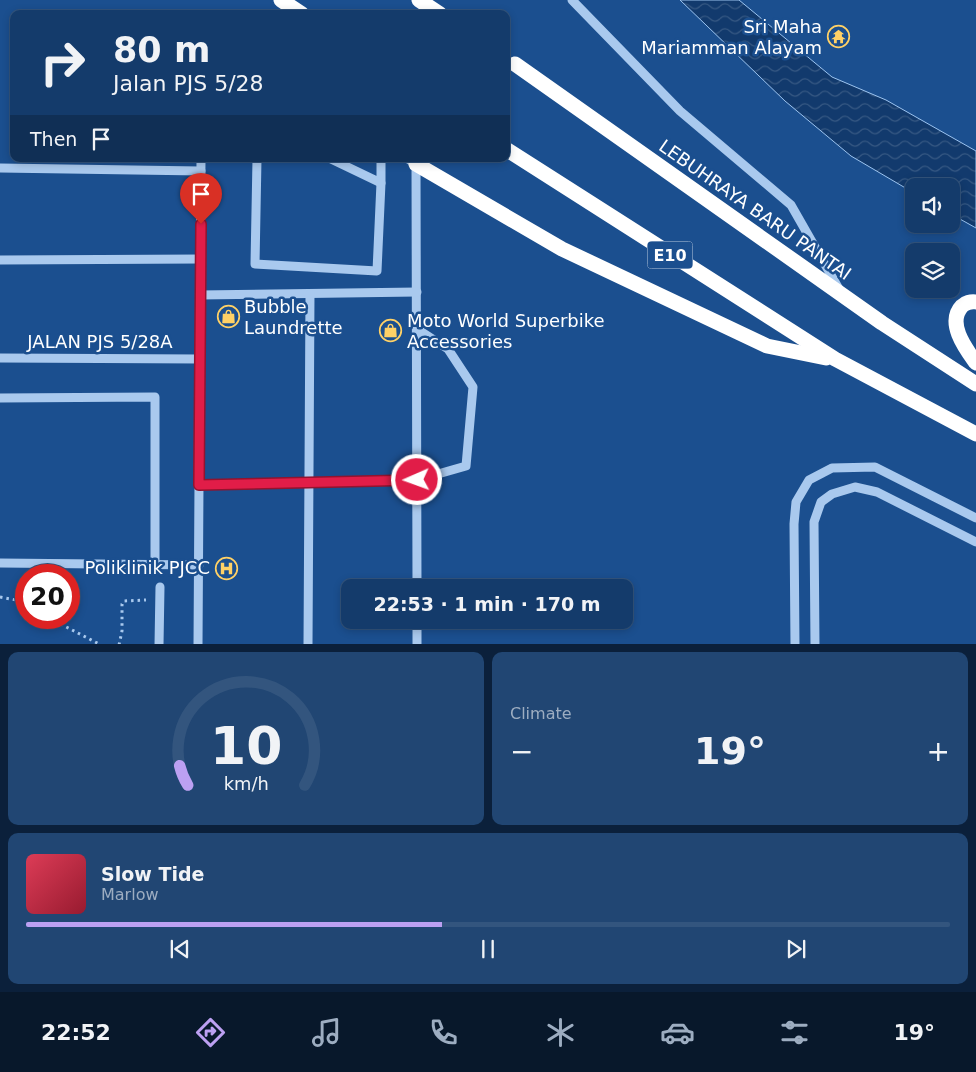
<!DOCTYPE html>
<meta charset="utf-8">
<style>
body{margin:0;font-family:"DejaVu Sans",sans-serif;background:#214673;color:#f1f3f6;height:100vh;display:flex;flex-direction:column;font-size:19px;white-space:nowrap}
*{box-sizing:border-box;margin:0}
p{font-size:16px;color:#9dadc1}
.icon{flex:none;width:28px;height:28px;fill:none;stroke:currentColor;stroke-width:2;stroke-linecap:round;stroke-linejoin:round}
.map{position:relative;height:644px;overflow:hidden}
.details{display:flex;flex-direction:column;gap:8px;padding:8px;background:#0b203b;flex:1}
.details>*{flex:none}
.top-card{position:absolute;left:10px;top:10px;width:500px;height:152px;border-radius:10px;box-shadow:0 2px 8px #0003,0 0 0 1px #33557e;background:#143b6b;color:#f1f3f6;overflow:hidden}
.tools{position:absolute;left:905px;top:178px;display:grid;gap:10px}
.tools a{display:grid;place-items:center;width:55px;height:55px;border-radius:10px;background:#143b6b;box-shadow:0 2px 8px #0003,0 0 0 1px #33557e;font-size:25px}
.speed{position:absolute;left:15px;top:564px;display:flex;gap:10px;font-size:25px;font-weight:700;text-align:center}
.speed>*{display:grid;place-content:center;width:65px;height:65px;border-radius:50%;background:#143b6b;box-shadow:0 2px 8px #0003,0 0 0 1px #33557e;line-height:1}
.speed .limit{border:8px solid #d22;background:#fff;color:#111}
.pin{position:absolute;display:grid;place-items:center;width:42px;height:42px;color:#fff;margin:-51px -21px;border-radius:50% 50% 50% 0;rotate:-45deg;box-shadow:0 0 5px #0007}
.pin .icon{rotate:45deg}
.me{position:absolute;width:55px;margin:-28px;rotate:268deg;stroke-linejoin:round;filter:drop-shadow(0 0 4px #0008)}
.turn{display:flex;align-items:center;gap:18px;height:105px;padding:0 20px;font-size:22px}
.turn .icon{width:65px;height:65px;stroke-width:2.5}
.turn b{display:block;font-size:35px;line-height:42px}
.then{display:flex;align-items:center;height:48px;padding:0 20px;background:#0003;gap:10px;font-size:19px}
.big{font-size:38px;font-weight:600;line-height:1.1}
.details .widget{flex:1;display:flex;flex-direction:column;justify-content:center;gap:8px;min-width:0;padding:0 18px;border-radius:10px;background:#214673}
.details .dial{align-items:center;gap:0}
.dial svg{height:130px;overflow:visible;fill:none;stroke:#33557e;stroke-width:7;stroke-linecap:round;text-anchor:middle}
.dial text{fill:#f1f3f6;stroke:none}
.song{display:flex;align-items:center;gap:15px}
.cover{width:60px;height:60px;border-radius:8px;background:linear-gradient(135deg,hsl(350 70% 55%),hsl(350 70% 35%))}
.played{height:5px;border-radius:2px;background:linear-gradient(90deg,#bca0f2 45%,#33557e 45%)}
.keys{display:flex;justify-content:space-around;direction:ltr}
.heat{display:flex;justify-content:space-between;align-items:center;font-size:28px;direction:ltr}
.details .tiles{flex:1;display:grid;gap:8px;grid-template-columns:1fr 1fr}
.widget:last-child{grid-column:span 2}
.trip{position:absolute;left:341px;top:579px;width:292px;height:50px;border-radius:10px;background:#143b6b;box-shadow:0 2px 8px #0003,0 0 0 1px #33557e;font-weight:600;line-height:50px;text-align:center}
.tabs{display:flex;height:80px;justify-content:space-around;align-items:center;background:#08182b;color:#9dadc1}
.tabs .icon{width:35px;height:35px}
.tabs .on{color:#bca0f2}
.tabs b{font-size:22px;color:#f1f3f6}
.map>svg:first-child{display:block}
</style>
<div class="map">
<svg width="976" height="645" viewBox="0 0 976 645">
<defs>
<pattern id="water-waves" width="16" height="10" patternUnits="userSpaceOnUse" patternTransform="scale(1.25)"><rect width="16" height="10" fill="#123a6d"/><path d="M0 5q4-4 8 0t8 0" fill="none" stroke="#365883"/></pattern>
</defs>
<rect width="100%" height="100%" fill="#1b4f8f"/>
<!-- water -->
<path fill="url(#water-waves)" stroke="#9cc4f0" d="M680,0H739L832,77L886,100L976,151V228L951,214V186H914V193L851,156L785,101Z"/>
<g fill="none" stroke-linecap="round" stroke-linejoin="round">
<!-- path -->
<g stroke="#a9c9ee" stroke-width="3" stroke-dasharray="2.5 4" stroke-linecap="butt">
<path d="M0,597L16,600L26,605"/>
<path d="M49,618L101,645"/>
<path d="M119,645L122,631V604L124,601L146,600"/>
</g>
<!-- minor -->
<g stroke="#a9c9ee" stroke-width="9">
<path d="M572,0L680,111L791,205L839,289"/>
<path d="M257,159L255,264L377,271L381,183"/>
<path d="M331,159L381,183V159"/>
<path d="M408,159L416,164L417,588"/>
<path d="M0,168L201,171"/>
<path d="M0,260L201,259"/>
<path d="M200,295L417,292"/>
<path d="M0,358L200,359"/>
<path d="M0,398L155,397V564"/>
<path d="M199,485L417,480L466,466L473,387L448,349L417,329"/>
<path d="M0,563L199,565"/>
<path d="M417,620V645"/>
<path d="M159,645L160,587"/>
<path d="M198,645L201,159"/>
<path d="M308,645L310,294"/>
<path d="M795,645L794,524L796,502L809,480L832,468L875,467L976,518"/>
<path d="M815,645L814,522L821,502L832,494L855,487L877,492L976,542"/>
</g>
<!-- highway -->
<g stroke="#fff" stroke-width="15">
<path d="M281,0L302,14"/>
<path d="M419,0L440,14"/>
<path d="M515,64L882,323L976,384"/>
<path d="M506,149L835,359L976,434"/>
<path d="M416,164L562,249L767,346L826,358"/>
<path d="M976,302C971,301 965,303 962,306C946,323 966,349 976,363"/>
</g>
</g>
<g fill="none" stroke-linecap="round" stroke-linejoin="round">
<defs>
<path id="route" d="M201,224L199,485L417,480"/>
</defs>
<!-- route casing -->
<use href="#route" stroke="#92132f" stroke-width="12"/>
<!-- route -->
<use href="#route" stroke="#e11d48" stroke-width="9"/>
</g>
<!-- icons -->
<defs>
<symbol id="temple-ring" viewBox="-11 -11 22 22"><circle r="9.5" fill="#1b4f8f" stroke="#ffd166" stroke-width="1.5"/><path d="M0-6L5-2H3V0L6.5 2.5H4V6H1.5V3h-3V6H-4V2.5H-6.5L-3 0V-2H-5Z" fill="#ffd166"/></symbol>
<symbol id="shop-ring" viewBox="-11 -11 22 22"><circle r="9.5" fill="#1b4f8f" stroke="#ffd166" stroke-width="1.5"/><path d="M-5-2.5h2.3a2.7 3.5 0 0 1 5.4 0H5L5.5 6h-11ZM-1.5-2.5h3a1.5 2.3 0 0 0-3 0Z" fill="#ffd166"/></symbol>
<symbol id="hospital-ring" viewBox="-11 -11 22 22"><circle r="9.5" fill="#1b4f8f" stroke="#ffd166" stroke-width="1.5"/><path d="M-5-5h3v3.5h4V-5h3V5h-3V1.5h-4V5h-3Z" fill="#ffd166"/></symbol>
</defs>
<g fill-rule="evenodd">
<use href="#temple-ring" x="826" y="24" width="25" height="25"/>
<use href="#shop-ring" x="216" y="304" width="25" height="25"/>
<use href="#shop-ring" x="378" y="318" width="25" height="25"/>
<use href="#hospital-ring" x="214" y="556" width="25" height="25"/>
</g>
<g text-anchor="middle" stroke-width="5" stroke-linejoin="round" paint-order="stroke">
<!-- shield labels -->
<rect fill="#1b4f8f" stroke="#bbcadd" stroke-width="1" x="647.5" y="241.5" width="45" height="27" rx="4"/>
<g font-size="16" font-weight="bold" fill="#fff">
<text x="670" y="261">E10</text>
</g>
<!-- poi labels -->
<g font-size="18" fill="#fff" stroke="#1b4f8f" text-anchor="end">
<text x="822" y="33">Sri Maha<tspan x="822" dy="21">Mariamman Alayam</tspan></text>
<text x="244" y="313" text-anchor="start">Bubble<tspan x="244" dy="21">Laundrette</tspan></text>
<text x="407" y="327" text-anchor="start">Moto World Superbike<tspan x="407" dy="21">Accessories</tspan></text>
<text x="210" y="574">Poliklinik PJCC</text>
</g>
<!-- street labels -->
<g font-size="18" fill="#fff" stroke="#1b4f8f">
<text transform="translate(755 210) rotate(35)" y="6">LEBUHRAYA BARU PANTAI</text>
<text x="100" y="348">JALAN PJS 5/28A</text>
</g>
</g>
</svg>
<div class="tools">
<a><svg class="icon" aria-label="sound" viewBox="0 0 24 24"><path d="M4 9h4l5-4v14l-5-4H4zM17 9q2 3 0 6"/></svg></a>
<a><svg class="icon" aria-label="layers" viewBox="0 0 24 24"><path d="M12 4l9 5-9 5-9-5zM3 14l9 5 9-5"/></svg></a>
</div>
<div class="speed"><div class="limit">20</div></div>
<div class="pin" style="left:201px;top:224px;background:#d93025"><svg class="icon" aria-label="arrive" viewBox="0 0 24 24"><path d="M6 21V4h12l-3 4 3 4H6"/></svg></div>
<svg class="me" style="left:417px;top:480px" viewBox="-20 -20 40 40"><circle r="17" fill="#e11d48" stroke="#fff" stroke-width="3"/><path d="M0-11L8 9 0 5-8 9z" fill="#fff"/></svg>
<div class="trip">22:53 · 1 min · 170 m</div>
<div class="top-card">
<div class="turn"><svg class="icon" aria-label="right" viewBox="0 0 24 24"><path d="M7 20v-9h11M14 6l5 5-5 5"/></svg><div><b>80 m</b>Jalan PJS 5/28</div></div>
<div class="then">Then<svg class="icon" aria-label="arrive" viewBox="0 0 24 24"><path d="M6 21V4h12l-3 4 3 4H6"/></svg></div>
</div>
</div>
<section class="details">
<div class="tiles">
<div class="widget dial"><svg viewBox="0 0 100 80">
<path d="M14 69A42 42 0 1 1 86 69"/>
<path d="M14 69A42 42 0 0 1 9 57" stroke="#bca0f2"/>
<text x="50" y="56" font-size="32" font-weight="700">10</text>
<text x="50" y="72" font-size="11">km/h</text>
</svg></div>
<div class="widget"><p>Climate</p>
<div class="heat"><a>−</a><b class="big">19°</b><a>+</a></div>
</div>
<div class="widget">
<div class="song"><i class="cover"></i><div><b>Slow Tide</b><p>Marlow</p></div></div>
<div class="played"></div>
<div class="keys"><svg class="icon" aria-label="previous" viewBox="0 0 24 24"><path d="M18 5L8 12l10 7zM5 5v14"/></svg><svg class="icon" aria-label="pause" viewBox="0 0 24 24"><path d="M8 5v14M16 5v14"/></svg><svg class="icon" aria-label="next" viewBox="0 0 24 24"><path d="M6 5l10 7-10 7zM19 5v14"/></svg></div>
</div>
</div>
</section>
<nav class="tabs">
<b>22:52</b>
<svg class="icon on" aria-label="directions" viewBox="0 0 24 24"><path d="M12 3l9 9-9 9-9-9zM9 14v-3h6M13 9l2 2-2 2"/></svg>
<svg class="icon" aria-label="music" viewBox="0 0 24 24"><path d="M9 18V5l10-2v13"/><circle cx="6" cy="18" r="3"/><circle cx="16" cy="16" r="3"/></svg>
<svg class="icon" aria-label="phone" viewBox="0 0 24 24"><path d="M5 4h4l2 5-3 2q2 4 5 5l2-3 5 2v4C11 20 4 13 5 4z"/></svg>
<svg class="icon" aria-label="climate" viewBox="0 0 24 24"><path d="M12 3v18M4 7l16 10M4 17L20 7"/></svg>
<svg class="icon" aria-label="car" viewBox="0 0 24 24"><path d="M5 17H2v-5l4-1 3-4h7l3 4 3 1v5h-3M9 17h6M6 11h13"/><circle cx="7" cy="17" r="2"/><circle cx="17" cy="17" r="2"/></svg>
<svg class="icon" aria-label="filters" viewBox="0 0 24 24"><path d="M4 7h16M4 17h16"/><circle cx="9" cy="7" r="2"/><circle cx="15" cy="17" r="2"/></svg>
<b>19°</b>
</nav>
